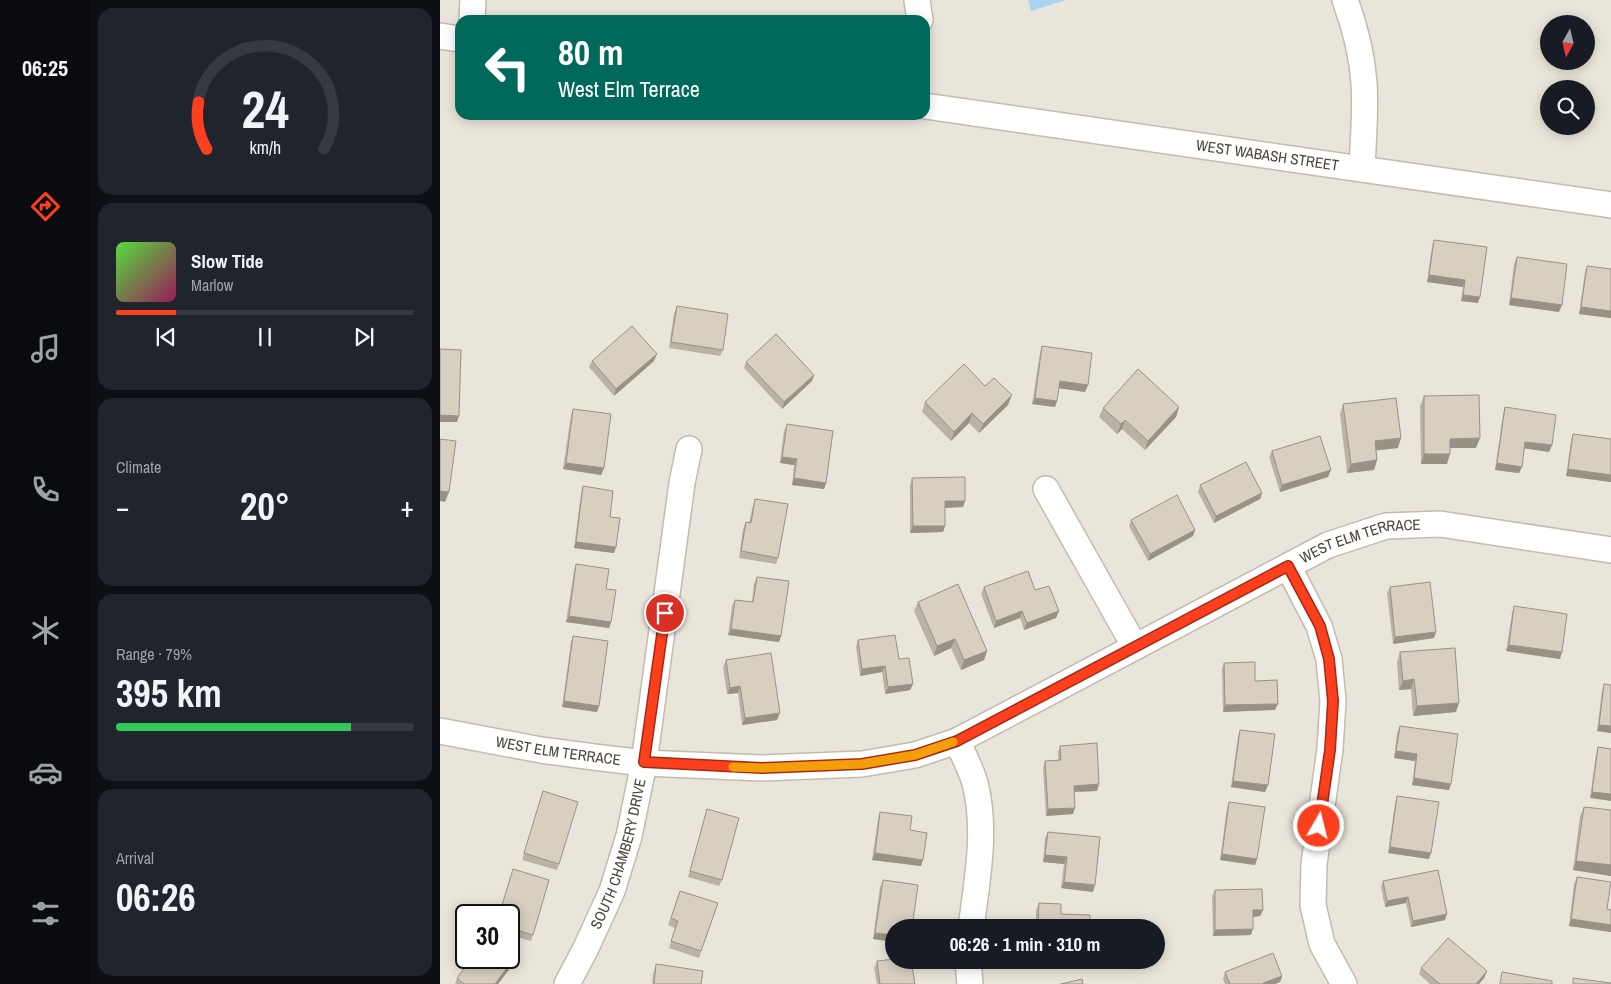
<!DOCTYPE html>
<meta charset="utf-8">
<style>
body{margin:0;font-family:"Archivo Narrow",sans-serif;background:#20242c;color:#f1f3f6;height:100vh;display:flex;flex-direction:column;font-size:19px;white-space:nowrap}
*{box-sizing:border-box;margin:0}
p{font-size:16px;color:#9ea1a6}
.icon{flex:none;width:28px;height:28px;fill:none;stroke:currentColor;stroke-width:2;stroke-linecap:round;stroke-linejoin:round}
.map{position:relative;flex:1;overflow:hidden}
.drawer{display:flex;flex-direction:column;gap:8px;padding:8px;background:#0d0f14;width:350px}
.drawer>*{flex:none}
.banner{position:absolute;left:15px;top:15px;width:475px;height:105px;border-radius:15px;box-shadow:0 2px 12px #0003;background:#00695c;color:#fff;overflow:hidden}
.needle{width:32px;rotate:188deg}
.buttons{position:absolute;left:1100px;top:15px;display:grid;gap:10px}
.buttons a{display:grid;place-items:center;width:55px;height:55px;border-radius:50%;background:#171b24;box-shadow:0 2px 12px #0003;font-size:25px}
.speed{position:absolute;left:15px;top:904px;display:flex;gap:10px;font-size:25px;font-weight:700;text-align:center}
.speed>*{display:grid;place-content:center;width:65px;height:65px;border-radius:50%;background:#171b24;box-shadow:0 2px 12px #0003;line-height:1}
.speed .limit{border:2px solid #111;border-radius:8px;background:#fff;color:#111}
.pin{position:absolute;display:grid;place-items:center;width:42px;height:42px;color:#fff;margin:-21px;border:2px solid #fff;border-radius:50%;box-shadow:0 1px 5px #0007}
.me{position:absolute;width:55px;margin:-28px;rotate:8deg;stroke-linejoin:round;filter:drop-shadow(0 0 4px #0008)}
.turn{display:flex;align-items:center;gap:18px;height:105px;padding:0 20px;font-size:22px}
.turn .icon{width:65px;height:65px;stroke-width:2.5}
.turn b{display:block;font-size:35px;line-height:42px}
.big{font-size:38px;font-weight:700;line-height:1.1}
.drawer .card{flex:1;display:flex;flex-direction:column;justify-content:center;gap:8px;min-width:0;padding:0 18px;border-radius:15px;background:#20242c}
.drawer .dial{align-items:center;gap:0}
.dial svg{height:130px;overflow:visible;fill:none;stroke:#363941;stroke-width:7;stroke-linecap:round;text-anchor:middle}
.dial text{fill:#f1f3f6;stroke:none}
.song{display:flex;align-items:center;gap:15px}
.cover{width:60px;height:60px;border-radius:8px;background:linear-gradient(135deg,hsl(110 70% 55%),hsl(330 70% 35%))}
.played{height:5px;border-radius:2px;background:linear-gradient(90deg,#fc3f1d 20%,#363941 20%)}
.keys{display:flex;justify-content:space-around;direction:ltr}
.heat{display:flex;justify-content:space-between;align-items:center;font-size:28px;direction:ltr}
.charge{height:8px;border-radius:4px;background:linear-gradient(90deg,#34c759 79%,#363941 0)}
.trip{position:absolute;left:445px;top:919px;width:280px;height:50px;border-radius:25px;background:#171b24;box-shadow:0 2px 12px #0003;font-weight:700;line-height:50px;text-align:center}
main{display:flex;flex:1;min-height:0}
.dock{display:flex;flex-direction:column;width:90px;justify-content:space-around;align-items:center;background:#090b0e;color:#9ea1a6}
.dock .icon{width:35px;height:35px}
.dock .current{color:#fc3f1d}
.dock b{font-size:22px;color:#f1f3f6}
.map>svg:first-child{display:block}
</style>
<main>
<nav class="dock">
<b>06:25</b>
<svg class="icon current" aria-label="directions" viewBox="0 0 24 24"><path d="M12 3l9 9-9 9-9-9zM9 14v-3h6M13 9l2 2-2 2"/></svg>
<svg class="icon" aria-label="music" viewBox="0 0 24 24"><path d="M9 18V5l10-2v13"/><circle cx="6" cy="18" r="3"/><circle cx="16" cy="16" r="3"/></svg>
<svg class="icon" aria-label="phone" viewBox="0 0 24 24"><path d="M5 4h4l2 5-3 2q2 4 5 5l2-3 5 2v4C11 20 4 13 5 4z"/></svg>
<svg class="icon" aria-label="climate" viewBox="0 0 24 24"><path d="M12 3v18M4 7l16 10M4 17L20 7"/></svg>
<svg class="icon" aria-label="car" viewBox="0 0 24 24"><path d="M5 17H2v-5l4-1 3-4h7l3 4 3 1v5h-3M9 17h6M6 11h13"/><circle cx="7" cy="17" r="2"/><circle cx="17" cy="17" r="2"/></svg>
<svg class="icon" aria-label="filters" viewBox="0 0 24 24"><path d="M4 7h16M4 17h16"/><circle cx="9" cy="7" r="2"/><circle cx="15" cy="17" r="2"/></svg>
</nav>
<section class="drawer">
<div class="card dial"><svg viewBox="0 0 100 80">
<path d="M14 69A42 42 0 1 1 86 69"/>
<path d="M14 69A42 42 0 0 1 9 40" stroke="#fc3f1d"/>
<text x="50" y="56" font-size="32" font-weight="700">24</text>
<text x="50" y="72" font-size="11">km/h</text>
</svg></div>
<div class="card">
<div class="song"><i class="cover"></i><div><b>Slow Tide</b><p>Marlow</p></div></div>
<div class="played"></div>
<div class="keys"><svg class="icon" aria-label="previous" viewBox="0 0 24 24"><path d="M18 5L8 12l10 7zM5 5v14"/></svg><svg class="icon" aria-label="pause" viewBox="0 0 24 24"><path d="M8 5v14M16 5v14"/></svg><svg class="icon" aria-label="next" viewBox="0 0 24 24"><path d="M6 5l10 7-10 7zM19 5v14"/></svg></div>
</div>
<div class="card"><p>Climate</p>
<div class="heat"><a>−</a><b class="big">20°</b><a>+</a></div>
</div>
<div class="card"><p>Range · 79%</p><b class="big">395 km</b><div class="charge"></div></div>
<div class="card"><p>Arrival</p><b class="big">06:26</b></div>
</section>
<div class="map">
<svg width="1171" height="984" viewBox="0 0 1171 984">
<rect width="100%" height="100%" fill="#f6f3ec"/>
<!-- residential -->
<path fill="#eae5da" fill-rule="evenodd" d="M0,0H1171V984H0ZM20,20H485V115H20ZM1109,24H1146V61H1109ZM1109,89H1146V126H1109ZM26,915H69V958H26ZM454,928H716V960H454Z"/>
<!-- water -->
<path fill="#a9d4f2" d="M588,0H626L591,11Z"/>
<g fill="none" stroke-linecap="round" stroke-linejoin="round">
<defs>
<g id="minor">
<path d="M477,0L480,20"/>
<path d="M905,0C915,27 922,55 924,83C926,111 923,141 922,169"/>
<path d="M32,20L33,0"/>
<path d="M0,36L20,39"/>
<path id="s1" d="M485,106L1171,205"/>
<path d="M606,489L695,647"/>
<path d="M848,566L879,626L889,659L893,701L890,749L874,864L873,905L882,944L904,984"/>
<path id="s2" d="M0,731L101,750L154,757L204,763L322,768L422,764L475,755L517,741L888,545L946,526L1000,524L1171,550"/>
<path d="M517,741C523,754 531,769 535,783C547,830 537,880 531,928"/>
<path d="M528,960L530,984"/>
<path id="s3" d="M127,984L146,948L172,891L189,836L204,763L242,483L249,449"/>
</g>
</defs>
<!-- minor casing -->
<use href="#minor" stroke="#c2bbae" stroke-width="28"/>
<!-- minor -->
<use href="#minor" stroke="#fff" stroke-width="25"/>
</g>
<!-- wall -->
<g fill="#bab2a6">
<path d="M994,240L1047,247L1038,303L1021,301L1023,287L987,282L992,246Z"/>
<path d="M1077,257L1119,312L1069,305L1074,264Z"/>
<path d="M1147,266L1171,269V318L1139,314L1145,272Z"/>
<path d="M237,306L283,350L280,356L229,348L234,313Z"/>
<path d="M602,346L648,385L645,392L619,388L615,407L592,404L600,353Z"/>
<path d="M152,361H214L174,396L149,367Z"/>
<path d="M306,362L374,375L372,381L342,409L304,368Z"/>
<path d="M545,386L568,405L539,433L529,423L511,441L482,412L485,402Z"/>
<path d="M984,396L1036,448H1010L1007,464H981L980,406Z"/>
<path d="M903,404L958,448L936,450L937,460L934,470L907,473L900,414Z"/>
<path d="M739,407L736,417L705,450L682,429L677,434L659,417L663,408Z"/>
<path d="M1065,407L1112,445L1109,452L1084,448L1079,473L1055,470L1063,414Z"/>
<path d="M133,409L164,468L161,475L123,469L131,415Z"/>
<path d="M347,424L386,483L384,489L352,485L354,465L340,463L344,431Z"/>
<path d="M1133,434L1171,439V482L1126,476L1131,440Z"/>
<path d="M832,451L888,477L840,492L829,457Z"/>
<path d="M472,478L525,501L523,507L505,508V526L503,532L470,533V485Z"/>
<path d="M760,485L822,493L820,499L774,523L758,492Z"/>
<path d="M143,486L170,517L176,547L174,553L134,548L141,493Z"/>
<path d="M315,499L338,558L336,564L299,558L303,529L306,522L309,523L313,505Z"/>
<path d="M691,520L755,530L753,536L708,561L689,526Z"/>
<path d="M136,564L166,589L171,622L169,628L126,622L134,571Z"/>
<path d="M317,577L341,636L339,642L288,635L292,606L295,600L312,602L314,583Z"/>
<path d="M544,587L595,590L619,611L616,618L584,630L580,618L554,628L541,594Z"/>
<path d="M950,587L996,632L994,638L953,644L947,593Z"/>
<path d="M478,602L547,651L544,660L521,670L511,648L494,656L474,611Z"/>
<path d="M1074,606L1120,659L1066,651L1072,613Z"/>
<path d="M133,636L159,706L157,712L122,707L131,642Z"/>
<path d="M418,640L459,659L473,684L470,690L445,694L442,672L420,676L416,647Z"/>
<path d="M960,652L1016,712L973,716L971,689L959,690L957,662Z"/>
<path d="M286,660L337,720L302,725L298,693L287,694L283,667Z"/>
<path d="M784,663L815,681L835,710L783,712L782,669Z"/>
<path d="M1164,684L1171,733L1157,731L1162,691Z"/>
<path d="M960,726L1011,784L1009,790L972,785L975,761L954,758L957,733Z"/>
<path d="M800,730L828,785L825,792L791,787L798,736Z"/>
<path d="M620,746L659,784L657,791L634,792L633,814L606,816L603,768L605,761H618V752Z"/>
<path d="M1158,747L1171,749L1150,798L1156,754Z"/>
<path d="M957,796L989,859L948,853L955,803Z"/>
<path d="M101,798L119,864L117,870L82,860Z"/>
<path d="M789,802L817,859L815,865L780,860L787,808Z"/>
<path d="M1144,807L1171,810V876L1133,870L1140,816Z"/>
<path d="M267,809L282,880L279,886L248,877Z"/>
<path d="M440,812L470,830L481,866L432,860L438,819Z"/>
<path d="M608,832L653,892L621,888L624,864L603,862L605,838Z"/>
<path d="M73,869L93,935L91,941L69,935V915H59Z"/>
<path d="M1137,877L1167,909L1171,910V932L1129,926L1134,884Z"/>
<path d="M443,880L454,928V942L433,939L440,887Z"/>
<path d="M943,881L1005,920L971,927L966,903L945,907L941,887Z"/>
<path d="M775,890L823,910L820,916L813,917L811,935L773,936L772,896Z"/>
<path d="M240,891L278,903L259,958L229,948L235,928L228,925Z"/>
<path d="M599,903L621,914L650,928H596V910Z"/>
<path d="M75,957L73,964L58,984H15L17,978Z"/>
<path d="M437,961L475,984H437L434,968Z"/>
<path d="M216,964L261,984H212L213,974Z"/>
<path d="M981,968L1047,971L1044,978L1039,984H990L979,974Z"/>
<path d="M785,972L842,976L840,982L835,984H785L783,979Z"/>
</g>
<!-- shaded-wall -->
<g fill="#979187">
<path d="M989,275L1025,280L1023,287L987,282Z"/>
<path d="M1023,295L1040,297L1038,303L1021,301Z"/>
<path d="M1071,298L1122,305L1119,312L1069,305Z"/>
<path d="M1141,307L1171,311V318L1139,314Z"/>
<path d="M217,354L214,361L174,396L176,389Z"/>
<path d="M374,375L372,381L342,409L344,402Z"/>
<path d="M620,381L648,385L645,392L618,388Z"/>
<path d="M572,395L568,405L539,433L543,424Z"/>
<path d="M595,398L617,401L615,407L592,404Z"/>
<path d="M739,407L736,417L705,450L708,441Z"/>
<path d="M532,413L529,423L511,441L514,432Z"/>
<path d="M0,415L19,416L17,422H0Z"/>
<path d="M685,420L682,429L677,434L681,424Z"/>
<path d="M961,438L958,448L931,451L935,441Z"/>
<path d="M1040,438L1036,448H1007L1010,439Z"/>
<path d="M1085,442L1112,445L1109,452L1083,448Z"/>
<path d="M984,454H1010L1007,464H981Z"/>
<path d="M342,457L357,459L354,465L340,463Z"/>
<path d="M937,460L934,470L907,473L911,464Z"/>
<path d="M126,463L164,468L161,475L123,469Z"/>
<path d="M1057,463L1082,467L1079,473L1055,470Z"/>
<path d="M1128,469L1171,475V482L1126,476Z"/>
<path d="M891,470L888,477L840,492L842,485Z"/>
<path d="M354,478L386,483L384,489L352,485Z"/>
<path d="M0,491L9,492L5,502L0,501Z"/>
<path d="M822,493L820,499L774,523L776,516Z"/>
<path d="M505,501H525L523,507L502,508Z"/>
<path d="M473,526H505L503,532L470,533Z"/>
<path d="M755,530L753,536L708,561L710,554Z"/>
<path d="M136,542L176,547L174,553L134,548Z"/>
<path d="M582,611L580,618L554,628L556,621Z"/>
<path d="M619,611L616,618L584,630L587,623Z"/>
<path d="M129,616L171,622L169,628L126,622Z"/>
<path d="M291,629L341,636L339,642L288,635Z"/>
<path d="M996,632L994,638L953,644L955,637Z"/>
<path d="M515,639L511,648L494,656L497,646Z"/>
<path d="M1069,645L1122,652L1120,659L1066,651Z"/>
<path d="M547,651L544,660L521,670L524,660Z"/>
<path d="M445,666L442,672L420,676L422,669Z"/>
<path d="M974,679L971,689L959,690L963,681Z"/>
<path d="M473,684L470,690L445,694L448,687Z"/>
<path d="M300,686L298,693L287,694L290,688Z"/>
<path d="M124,701L159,706L157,712L122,707Z"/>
<path d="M1019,703L1016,712L973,716L977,706Z"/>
<path d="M838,704L835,710L783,712L785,705Z"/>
<path d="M340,713L337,720L302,725L305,718Z"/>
<path d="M1159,725L1171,726V733L1157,731Z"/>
<path d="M956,751L977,754L975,761L954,758Z"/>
<path d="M974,778L1011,784L1009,790L972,785Z"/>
<path d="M793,781L828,785L825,792L791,787Z"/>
<path d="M659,784L657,791L631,792L634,786Z"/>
<path d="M1152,792L1171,794V801L1150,798Z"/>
<path d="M635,808L633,814L606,816L608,809Z"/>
<path d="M950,847L991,853L989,859L948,853Z"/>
<path d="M435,853L483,860L481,866L432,860Z"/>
<path d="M782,854L817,859L815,865L780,860Z"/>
<path d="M605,855L627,857L624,864L603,862Z"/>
<path d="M1136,861L1171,865V876L1133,870Z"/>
<path d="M624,882L655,885L653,892L621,888Z"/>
<path d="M968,897L966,903L945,907L947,901Z"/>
<path d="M813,910H823L820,916L810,917Z"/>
<path d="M1007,914L1005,920L971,927L973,921Z"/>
<path d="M1131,919L1171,925V932L1129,926Z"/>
<path d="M813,929L811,935L773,936L775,930Z"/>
<path d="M435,933L454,935V942L433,939Z"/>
<path d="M75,957L73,964L58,984H55Z"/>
<path d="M613,960H647L646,962Z"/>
<path d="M1047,971L1044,978L1039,984H1036Z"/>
<path d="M842,976L840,982L835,984H822Z"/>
</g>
<!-- building -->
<g fill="#d8cfc1" stroke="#979187">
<path d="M994,240L1047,247L1040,297L1023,295L1025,280L989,275Z"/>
<path d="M1077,257L1127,264L1122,305L1071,298Z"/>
<path d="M1147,266L1171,269V311L1141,307Z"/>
<path d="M237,306L288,314L283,350L231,342Z"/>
<path d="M192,326L217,354L176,389L152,361Z"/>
<path d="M336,334L374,375L344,402L306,362Z"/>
<path d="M602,346L652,353L648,385L620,381L617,401L595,398Z"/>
<path d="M0,349L21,350L19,416L0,415Z"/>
<path d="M524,364L545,386L554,378L572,395L543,424L532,413L514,432L485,402Z"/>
<path d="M698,369L739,407L708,441L685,420L681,424L663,408Z"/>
<path d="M1039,395L1040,438L1010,439V454H984V396Z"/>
<path d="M956,398L961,438L935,441L937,460L911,464L903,404Z"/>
<path d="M1065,407L1116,415L1112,445L1085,442L1082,467L1057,463Z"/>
<path d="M133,409L171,414L164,468L126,463Z"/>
<path d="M347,424L393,431L386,483L354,478L357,459L342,457Z"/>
<path d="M1133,434L1171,439V475L1128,469Z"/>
<path d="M880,436L891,470L842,485L832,451Z"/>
<path d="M0,439L16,441L9,492L0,491Z"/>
<path d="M806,462L822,493L776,516L760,485Z"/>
<path d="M525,477V501H505V526H473L472,478Z"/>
<path d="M143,486L173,491L170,517L180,518L176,547L136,542Z"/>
<path d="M737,495L755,530L710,554L691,520Z"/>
<path d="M315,499L348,504L338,558L301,551L306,522L311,523Z"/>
<path d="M136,564L169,569L166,589L176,590L171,622L129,616Z"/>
<path d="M588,571L595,590L609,586L619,611L587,623L582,611L556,621L544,587Z"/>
<path d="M317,577L349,581L341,636L291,629L295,600L313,602Z"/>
<path d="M990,582L996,632L955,637L950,587Z"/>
<path d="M518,584L547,651L524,660L515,639L497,646L478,602Z"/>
<path d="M1074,606L1127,614L1122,652L1069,645Z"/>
<path d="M455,635L459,659L469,658L473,684L448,687L445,666L422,669L418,640Z"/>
<path d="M133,636L168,641L159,706L124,701Z"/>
<path d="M1015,648L1019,703L977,706L974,679L963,681L960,652Z"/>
<path d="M331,653L340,713L305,718L300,686L290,688L286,660Z"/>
<path d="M815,662V681L837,680L838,704L785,705L784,663Z"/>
<path d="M1164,684L1171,685V726L1159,725Z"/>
<path d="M960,726L1018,734L1011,784L974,778L977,754L956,751Z"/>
<path d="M800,730L835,734L828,785L793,781Z"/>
<path d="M657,743L659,784L634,786L635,808L608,809L605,761L621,760L620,746Z"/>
<path d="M1158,747L1171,749V794L1152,792Z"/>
<path d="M103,791L138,802L119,864L84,853Z"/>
<path d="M957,796L999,802L991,853L950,847Z"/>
<path d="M789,802L825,807L817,859L782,854Z"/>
<path d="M1144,807L1171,810V865L1136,861Z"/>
<path d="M267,809L299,818L282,880L250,871Z"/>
<path d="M440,812L472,816L470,830L487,833L483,860L435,853Z"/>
<path d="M608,832L660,837L655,885L624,882L627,857L605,855Z"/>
<path d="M73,869L109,880L93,935L69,928V915H59Z"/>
<path d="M998,870L1007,914L973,921L968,897L947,901L943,881Z"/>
<path d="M1137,877L1171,882L1167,909L1171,910V925L1131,919Z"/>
<path d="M443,880L478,885L472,928H454V935L435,933Z"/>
<path d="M822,889L823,910H813V929L775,930V890Z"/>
<path d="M240,891L278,903L261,951L231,941L238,921L231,918Z"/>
<path d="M599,903L621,904V914L650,915V928L598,927Z"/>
<path d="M1008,938L1047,971L1036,984H1000L981,968Z"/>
<path d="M69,952L75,957L55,984H24L17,978L32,958H69Z"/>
<path d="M833,953L842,976L823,983V984H790L785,972Z"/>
<path d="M454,959V960H471L475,984H440L437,961Z"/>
<path d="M216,964L263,971L261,984H214Z"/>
<path d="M1062,972L1112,981V984H1060Z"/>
<path d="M1133,978L1171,983V984H1133Z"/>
<path d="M642,979L643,984H621Z"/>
</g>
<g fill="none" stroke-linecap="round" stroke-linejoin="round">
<defs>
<path id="route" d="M225,613L204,762L322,768L422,764L475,755L517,741L848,566L880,626L889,659L893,701L890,750L879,826"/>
</defs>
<!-- route casing -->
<use href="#route" stroke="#a42913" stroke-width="12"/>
<!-- route -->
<use href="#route" stroke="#fc3f1d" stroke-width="9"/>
<!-- slow -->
<path stroke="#f59e0b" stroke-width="9" d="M293,767L322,768L422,764L475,755L513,742"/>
</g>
<g text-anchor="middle" stroke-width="4.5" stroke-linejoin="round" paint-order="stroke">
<!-- street labels -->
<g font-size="15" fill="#4b4439" stroke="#fff">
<text dy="5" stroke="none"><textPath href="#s1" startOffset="346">WEST WABASH STREET</textPath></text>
<text dy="5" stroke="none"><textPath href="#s2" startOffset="975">WEST ELM TERRACE</textPath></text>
<text dy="5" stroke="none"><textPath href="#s2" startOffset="120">WEST ELM TERRACE</textPath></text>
<text dy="5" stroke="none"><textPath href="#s3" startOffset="141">SOUTH CHAMBERY DRIVE</textPath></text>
</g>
</g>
</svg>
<div class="buttons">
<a><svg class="needle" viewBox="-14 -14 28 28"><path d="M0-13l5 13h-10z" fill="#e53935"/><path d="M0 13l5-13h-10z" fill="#9ea1a6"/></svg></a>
<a><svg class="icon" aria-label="search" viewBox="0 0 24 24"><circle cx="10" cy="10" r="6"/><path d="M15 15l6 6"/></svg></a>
</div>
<div class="speed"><div class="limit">30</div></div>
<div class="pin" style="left:225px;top:613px;background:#d93025"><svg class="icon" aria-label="arrive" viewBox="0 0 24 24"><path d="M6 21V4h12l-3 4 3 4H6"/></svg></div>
<svg class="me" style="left:879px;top:826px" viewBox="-20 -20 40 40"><circle r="17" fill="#fc3f1d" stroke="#fff" stroke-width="3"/><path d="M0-11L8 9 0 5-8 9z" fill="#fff"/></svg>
<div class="trip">06:26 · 1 min · 310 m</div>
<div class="banner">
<div class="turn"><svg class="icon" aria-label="left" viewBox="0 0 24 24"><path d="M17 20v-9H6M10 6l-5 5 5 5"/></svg><div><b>80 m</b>West Elm Terrace</div></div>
</div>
</div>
</main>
